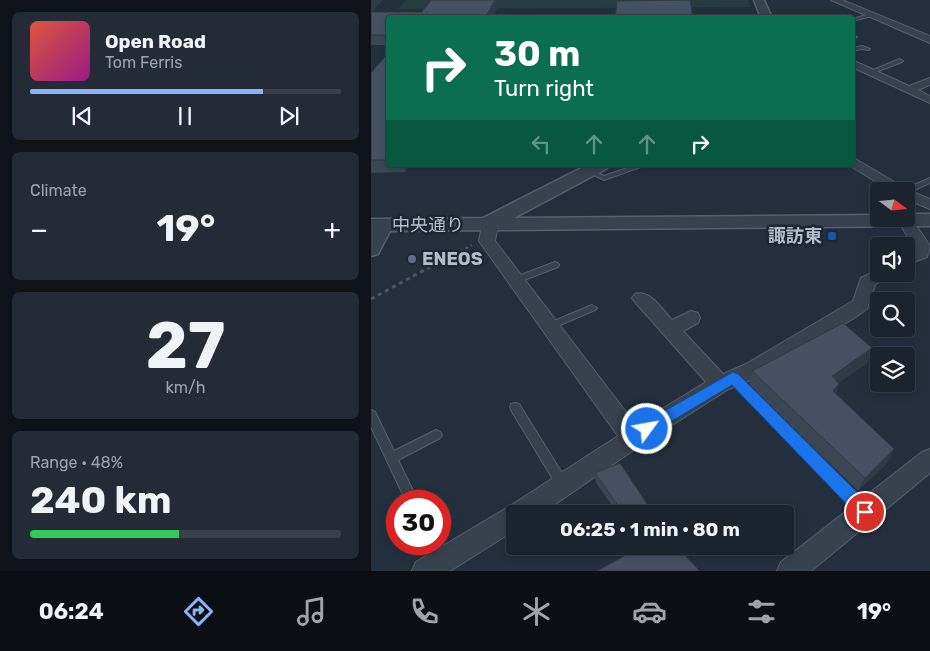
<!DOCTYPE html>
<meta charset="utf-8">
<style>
body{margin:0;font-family:Rubik,"Noto Sans JP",sans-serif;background:#242b36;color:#f1f3f6;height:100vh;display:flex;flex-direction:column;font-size:19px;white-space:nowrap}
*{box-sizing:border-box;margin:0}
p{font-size:16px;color:#a0a4aa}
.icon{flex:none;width:28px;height:28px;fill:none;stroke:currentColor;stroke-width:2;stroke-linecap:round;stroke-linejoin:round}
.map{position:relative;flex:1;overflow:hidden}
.sheet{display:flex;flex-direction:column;gap:12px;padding:12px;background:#0f1319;width:371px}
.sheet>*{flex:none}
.guide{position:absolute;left:15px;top:15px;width:469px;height:152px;border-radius:5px;box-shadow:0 2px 8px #0003,0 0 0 1px #39404a;background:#0b6e4f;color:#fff;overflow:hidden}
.needle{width:32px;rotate:106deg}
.buttons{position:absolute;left:499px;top:182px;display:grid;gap:10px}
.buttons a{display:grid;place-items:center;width:45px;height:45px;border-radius:5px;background:#1b232e;box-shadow:0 2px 8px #0003,0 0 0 1px #39404a;font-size:25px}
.speed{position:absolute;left:15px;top:490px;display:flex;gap:10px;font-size:25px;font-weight:700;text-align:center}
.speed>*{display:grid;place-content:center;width:65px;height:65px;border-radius:50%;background:#1b232e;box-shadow:0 2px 8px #0003,0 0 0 1px #39404a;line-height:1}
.speed .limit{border:8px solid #d22;background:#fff;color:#111}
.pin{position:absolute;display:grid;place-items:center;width:42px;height:42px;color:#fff;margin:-21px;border:2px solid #fff;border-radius:50%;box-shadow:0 1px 5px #0007}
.me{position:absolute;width:55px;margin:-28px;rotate:58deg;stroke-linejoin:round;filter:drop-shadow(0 0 4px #0008)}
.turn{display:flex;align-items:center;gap:18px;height:105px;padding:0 25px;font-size:22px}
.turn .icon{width:65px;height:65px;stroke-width:2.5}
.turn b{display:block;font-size:35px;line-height:42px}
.lanes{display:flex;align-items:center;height:48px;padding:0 25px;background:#0003;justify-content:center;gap:25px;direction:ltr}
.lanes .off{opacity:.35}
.big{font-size:38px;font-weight:700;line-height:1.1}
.sheet .card{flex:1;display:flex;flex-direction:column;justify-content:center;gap:8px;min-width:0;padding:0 18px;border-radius:8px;background:#242b36}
.sheet .dial{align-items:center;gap:0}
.dial b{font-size:65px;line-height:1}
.song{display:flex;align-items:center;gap:15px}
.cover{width:60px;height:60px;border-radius:8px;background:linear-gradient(135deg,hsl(10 70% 55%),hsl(310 70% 35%))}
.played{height:5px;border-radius:2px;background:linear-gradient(90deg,#8ab4f8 75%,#39404a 75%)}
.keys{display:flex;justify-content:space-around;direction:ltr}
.heat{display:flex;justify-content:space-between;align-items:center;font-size:28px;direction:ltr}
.charge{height:8px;border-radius:4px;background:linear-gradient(90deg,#34c759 48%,#39404a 0)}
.trip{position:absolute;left:135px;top:505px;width:288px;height:50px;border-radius:5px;background:#1b232e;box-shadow:0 2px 8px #0003,0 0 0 1px #39404a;font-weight:700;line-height:50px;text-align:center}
.dock{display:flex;height:80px;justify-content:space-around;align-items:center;background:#0b0e12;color:#a0a4aa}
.dock .icon{width:35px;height:35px}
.dock .current{color:#8ab4f8}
.dock b{font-size:22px;color:#f1f3f6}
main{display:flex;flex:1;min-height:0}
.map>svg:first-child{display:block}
</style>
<main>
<section class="sheet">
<div class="card">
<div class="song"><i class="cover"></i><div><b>Open Road</b><p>Tom Ferris</p></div></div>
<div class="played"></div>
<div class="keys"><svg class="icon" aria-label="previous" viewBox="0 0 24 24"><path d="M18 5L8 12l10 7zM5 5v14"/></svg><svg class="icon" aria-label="pause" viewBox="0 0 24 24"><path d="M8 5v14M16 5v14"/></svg><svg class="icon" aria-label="next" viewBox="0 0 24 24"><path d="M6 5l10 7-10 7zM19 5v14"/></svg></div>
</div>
<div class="card"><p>Climate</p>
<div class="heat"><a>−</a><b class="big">19°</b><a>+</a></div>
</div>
<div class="card dial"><b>27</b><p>km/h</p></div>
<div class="card"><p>Range · 48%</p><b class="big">240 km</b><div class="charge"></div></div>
</section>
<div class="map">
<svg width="559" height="571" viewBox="0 0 559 571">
<rect width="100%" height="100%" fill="#242f3e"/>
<!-- green -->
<path fill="#263c3f" d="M35,0H377L380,7L27,9Z"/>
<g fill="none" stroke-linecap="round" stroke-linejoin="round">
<defs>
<g id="service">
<path d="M499,14L501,16L481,21V19Z"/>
<path d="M481,36H484L486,37L481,39Z"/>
<path d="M491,46L499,49L497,50L491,49L481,51V48Z"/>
<path d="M529,59L532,61L531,62L502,73L497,72Z"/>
<path d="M265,165H275L233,180L215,171L218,169L233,176Z"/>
<path d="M559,178V183L537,193L530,191Z"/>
<path d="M184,262L187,263L188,265L187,267L148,282L145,283L141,280L142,278Z"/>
<path d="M221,305L226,308L224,310L182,328H176L174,326L176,324Z"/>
<path d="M362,374L366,375L497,507L499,511L497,515L493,517L489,515L358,381L357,378L358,375Z"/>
<path d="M144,403L148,404L196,481L198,485L196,489L192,491L188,489L140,410L139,407L140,404Z"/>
<path d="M0,410L4,412L23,451L65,430L69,432L71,435L69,438L27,460L47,501H35L0,427Z"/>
<path d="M52,544H65L73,562L71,567L66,569L61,567Z"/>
</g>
<g id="minor">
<path d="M460,0H471L559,36V43Z"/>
<path d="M481,60L538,86L559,78V85L547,90L559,96V103L481,67Z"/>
<path d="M481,157L537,190L559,199V209L535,199V191H520L478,165H481Z"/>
<path d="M535,216L540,218L559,246L556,257L535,265V253L542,250L543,247L527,221L535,219Z"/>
<path d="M119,220L127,225L124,241L265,425L335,382L264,302L261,298L264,294C279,289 291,309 301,320L320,311L327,313L329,318L327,323L312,331L352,374L375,364L482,301L490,278L508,269V274H518L504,285L496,309L483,318L389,376L356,390L270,445L170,514H144V530L79,571H41L45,562L139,506L247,436L108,241L111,225Z"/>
<path d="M559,449V473L440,571H406L410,562L551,452Z"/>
</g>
<g id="tertiary">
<path d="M383,0H393L401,18H390Z"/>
<path d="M216,165H238L235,169L143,218L508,215V219H535V214H559V226L19,231L7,254L0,256V219L112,218Z"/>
</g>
</defs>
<!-- service casing -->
<use href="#service" stroke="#565f6c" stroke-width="2"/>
<!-- minor casing -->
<use href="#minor" stroke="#565f6c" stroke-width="2"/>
<!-- tertiary casing -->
<use href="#tertiary" stroke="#565f6c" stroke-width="3"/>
<!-- path-far1 -->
<path stroke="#44595c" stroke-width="2.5" stroke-dasharray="3 3" stroke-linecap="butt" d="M68,263L101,245"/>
<!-- path -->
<path stroke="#44595c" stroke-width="3" stroke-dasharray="4 4" stroke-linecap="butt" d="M0,299L70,261"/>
<!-- service -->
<use href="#service" fill="#38414e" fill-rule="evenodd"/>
<!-- minor -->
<use href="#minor" fill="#38414e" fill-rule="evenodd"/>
<!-- tertiary -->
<use href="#tertiary" fill="#38414e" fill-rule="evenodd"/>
</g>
<!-- wall -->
<g fill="#3b4654">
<path d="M0,0L1,12H51L124,0L126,9L18,18V45H0Z"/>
<path d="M18,52V165H39L35,172L0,173V73Z"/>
<path d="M501,348L496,363L467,383L468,384L465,394L523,449L516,463L487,491L378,385L381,371Z"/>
<path d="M224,473L276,514H247L225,483Z"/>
<path d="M260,546H305L260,552Z"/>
</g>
<!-- shaded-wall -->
<g fill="#303945">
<path d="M1,0H12L0,13V1Z"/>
<path d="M124,0L126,9L121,18H114Z"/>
<path d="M32,165H39L35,172Z"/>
<path d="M501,348L496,363L456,390L461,376Z"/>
<path d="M468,384L463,399L462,391Z"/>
<path d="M523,449L516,463L487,491L494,478Z"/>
<path d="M276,504V514H269V509Z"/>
</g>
<!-- building -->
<g fill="#455162" stroke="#303945">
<path d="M60,0H124L114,18H18V35H0V12H51Z"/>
<path d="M319,0L322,18H244L246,1Z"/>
<path d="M18,52V160H0V73Z"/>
<path d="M472,323L501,348L461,376L468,384L462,391L523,449L494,478L381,371Z"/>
<path d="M249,463L276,504L269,509L274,514H253L224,473Z"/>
<path d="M261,546H305L329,571H226L264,550Z"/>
</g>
<!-- route -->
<path fill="#1a73e8" stroke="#114b97" d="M362,372L367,374L500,506L502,512L500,517L494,519L488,517L361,385L281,433L276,435L271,433L269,429L271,424Z"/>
<!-- markers -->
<rect fill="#1a4fb4" stroke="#1d2633" stroke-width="2" x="456" y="231" width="10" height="10" rx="2.5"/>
<circle fill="#5c6f8a" stroke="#1d2633" stroke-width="2" cx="41" cy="259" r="5"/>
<g text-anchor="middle" stroke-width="5" stroke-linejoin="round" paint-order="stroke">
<!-- street labels -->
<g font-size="18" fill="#b4bcc9" stroke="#1d2633">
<text x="57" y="231">中央通り</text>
</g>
<!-- poi labels -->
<g font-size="18" font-weight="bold" fill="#b4bcc9" stroke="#1d2633" text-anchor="end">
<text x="451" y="242">諏訪東</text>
<text x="51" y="265" text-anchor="start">ENEOS</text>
</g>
</g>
</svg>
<div class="buttons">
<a><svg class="needle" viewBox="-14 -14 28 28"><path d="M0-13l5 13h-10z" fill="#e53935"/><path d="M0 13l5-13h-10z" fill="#a0a4aa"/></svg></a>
<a><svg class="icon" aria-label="sound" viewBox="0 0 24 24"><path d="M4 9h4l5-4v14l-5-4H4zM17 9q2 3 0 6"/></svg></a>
<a><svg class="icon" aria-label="search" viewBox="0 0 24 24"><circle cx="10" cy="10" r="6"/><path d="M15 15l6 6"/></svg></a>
<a><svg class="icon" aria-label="layers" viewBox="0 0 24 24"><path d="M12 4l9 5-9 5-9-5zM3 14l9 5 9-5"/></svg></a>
</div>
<div class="speed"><div class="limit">30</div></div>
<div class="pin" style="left:494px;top:512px;background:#d93025"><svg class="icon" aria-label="arrive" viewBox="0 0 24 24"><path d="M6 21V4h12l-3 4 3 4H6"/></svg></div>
<svg class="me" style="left:276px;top:429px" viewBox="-20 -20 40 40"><circle r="17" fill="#1a73e8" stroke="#fff" stroke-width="3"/><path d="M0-11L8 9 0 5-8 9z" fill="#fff"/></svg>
<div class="trip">06:25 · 1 min · 80 m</div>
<div class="guide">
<div class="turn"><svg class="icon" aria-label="right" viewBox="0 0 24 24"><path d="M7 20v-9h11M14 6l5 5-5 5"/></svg><div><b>30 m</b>Turn right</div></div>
<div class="lanes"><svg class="icon off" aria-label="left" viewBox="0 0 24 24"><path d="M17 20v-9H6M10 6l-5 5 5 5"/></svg><svg class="icon off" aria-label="ahead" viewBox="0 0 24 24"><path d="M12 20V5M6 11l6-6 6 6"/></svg><svg class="icon off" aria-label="ahead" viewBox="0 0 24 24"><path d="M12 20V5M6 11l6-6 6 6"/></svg><svg class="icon" aria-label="right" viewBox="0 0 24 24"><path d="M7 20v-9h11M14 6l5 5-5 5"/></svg></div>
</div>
</div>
</main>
<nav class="dock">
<b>06:24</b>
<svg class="icon current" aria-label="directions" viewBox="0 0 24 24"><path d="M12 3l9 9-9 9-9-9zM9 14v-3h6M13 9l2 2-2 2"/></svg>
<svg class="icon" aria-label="music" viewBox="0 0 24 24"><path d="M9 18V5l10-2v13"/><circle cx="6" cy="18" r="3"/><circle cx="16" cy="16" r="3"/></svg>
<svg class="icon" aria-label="phone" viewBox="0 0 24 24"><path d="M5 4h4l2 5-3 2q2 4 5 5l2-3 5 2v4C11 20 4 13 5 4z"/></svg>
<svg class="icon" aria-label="climate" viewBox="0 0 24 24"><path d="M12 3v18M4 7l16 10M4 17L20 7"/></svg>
<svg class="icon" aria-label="car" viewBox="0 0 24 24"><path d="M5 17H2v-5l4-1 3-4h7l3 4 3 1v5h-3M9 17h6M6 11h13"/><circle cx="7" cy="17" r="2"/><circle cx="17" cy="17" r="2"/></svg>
<svg class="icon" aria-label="filters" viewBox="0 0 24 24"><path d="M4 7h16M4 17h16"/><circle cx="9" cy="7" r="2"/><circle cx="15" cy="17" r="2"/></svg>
<b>19°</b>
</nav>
